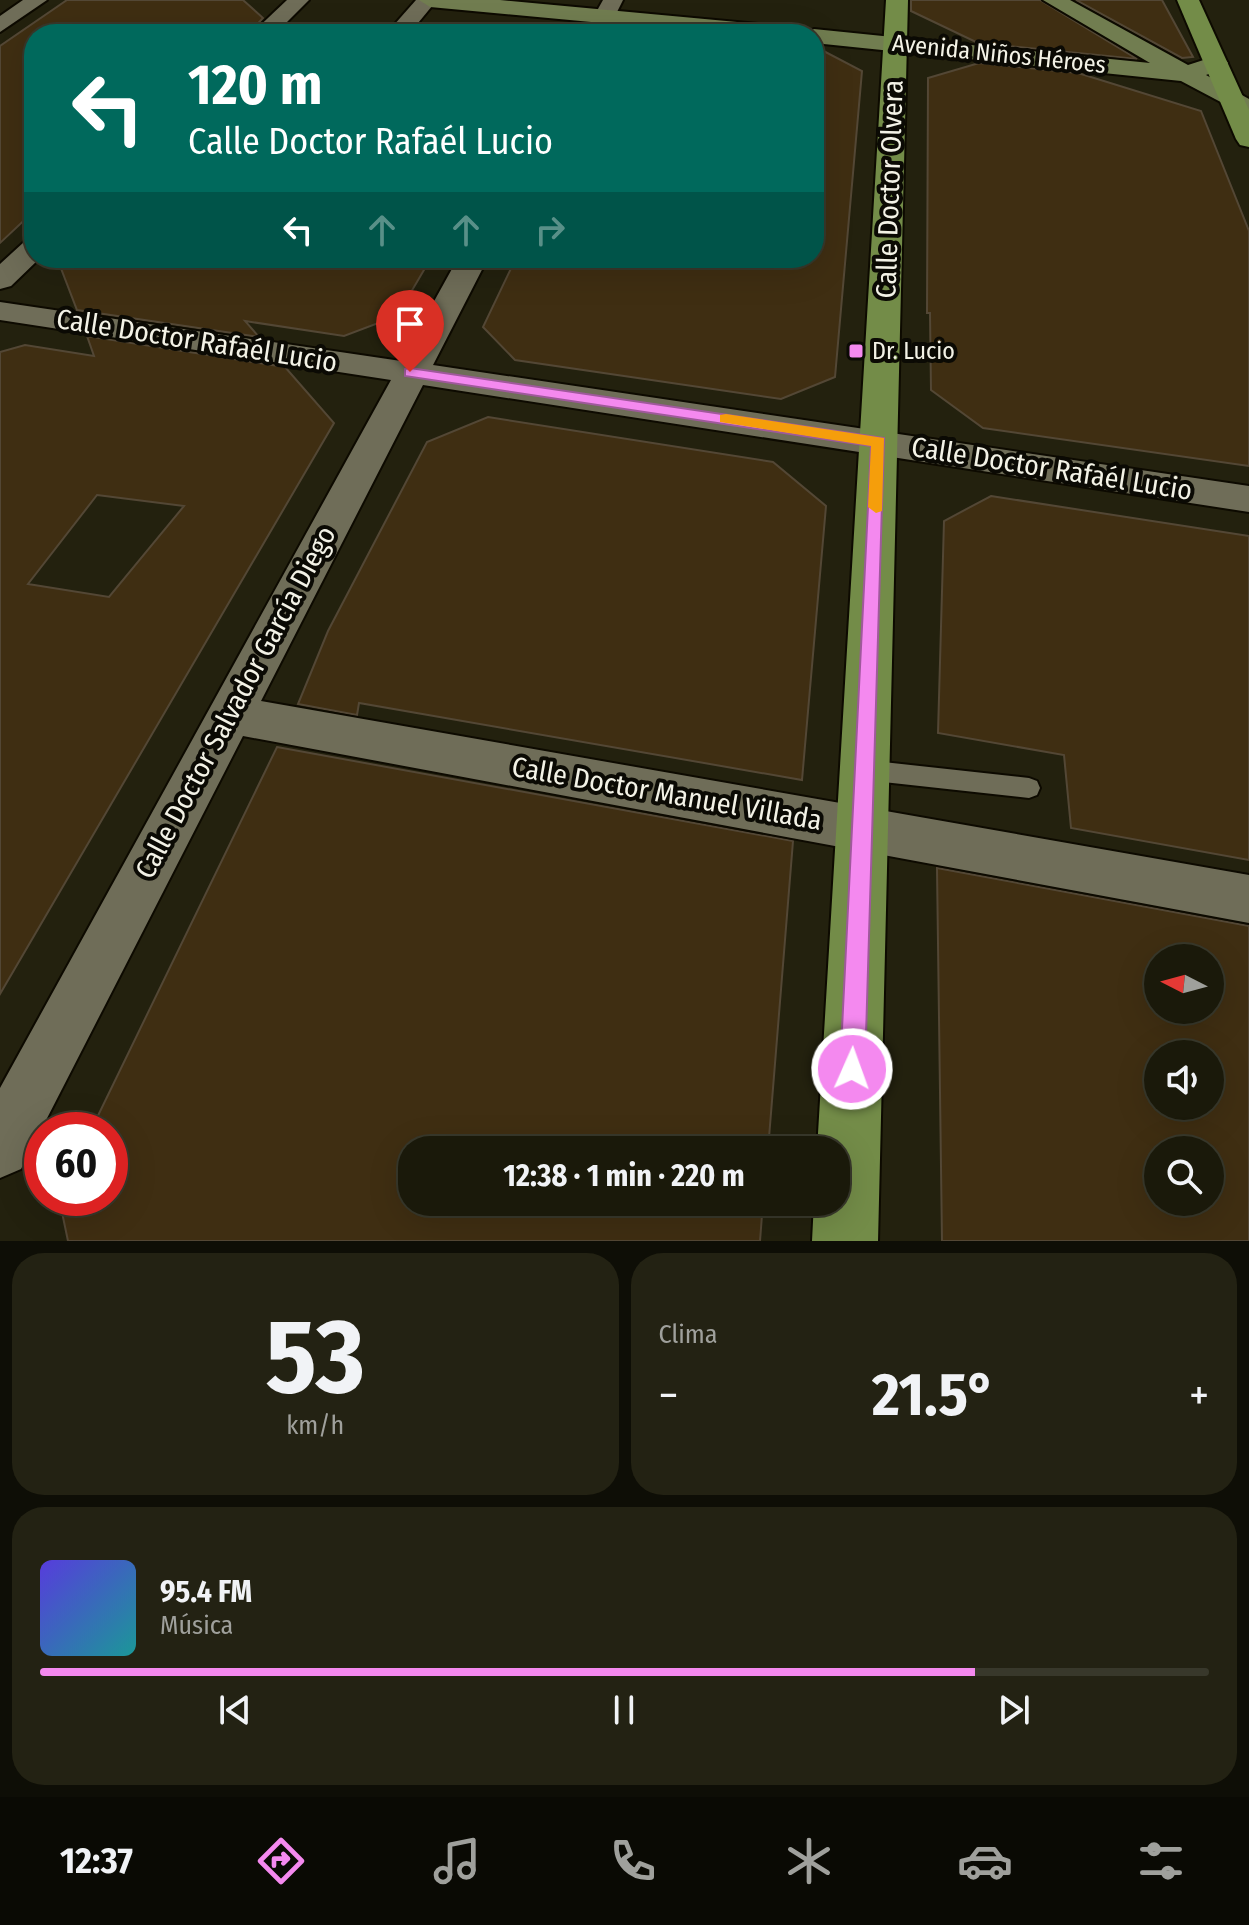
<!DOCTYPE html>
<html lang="es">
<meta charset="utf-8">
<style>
body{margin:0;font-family:"Fira Sans Condensed",sans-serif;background:#232213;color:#f1f3f6;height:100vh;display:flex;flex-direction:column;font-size:30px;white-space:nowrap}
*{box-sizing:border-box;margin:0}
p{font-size:26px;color:#9fa09c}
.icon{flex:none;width:44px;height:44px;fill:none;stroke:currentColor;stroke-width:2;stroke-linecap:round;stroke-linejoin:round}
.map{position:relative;height:1241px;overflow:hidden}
.drawer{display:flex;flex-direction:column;gap:12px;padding:12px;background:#0e0e06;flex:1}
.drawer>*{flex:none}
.guide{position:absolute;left:24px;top:24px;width:800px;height:244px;border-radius:32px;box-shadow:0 8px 32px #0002,0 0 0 2px #38382b;background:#00695c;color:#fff;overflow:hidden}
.needle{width:52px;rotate:276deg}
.controls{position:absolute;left:1144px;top:944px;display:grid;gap:16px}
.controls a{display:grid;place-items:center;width:80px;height:80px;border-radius:50%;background:#1a190a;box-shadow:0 8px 32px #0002,0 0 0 2px #38382b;font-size:40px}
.speed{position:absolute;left:24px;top:1112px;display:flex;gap:16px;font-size:40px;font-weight:700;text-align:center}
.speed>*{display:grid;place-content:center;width:104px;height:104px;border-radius:50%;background:#1a190a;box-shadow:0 8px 32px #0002,0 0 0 2px #38382b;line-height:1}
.speed .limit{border:12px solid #d22;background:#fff;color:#111}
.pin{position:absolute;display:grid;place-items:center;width:68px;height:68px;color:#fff;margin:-82px -34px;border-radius:50% 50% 50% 0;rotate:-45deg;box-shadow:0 0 8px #0007}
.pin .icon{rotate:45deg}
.me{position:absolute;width:88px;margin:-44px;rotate:2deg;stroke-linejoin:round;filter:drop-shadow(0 0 6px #0008)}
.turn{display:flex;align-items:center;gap:28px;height:168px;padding:0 32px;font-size:36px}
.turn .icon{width:104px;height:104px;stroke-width:2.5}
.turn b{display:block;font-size:56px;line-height:68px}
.lanes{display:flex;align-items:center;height:76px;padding:0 32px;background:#0003;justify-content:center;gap:40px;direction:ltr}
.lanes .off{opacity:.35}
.big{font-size:60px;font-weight:700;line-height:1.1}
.drawer .tile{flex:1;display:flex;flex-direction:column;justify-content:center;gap:12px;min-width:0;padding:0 28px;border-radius:32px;background:#232213}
.drawer .dial{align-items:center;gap:0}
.dial b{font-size:104px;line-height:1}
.song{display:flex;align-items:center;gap:24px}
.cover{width:96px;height:96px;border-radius:12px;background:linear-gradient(135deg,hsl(250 70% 55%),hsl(180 70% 35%))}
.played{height:8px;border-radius:4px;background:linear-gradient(90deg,#f489ef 80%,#38382b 80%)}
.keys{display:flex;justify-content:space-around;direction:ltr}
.heat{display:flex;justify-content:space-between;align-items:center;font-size:44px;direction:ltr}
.drawer .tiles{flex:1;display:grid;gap:12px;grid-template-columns:1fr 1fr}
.tile:last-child{grid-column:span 2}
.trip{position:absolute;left:398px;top:1136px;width:452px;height:80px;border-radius:32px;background:#1a190a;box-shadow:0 8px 32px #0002,0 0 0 2px #38382b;font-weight:700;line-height:80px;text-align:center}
.tab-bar{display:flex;height:128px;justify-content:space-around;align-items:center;background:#0a0a04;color:#9fa09c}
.tab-bar .icon{width:56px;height:56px}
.tab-bar .active{color:#f489ef}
.tab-bar b{font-size:36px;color:#f1f3f6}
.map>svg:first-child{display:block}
</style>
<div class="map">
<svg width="1249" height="1241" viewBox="0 0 1249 1241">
<rect width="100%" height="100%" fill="#23210e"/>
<!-- building -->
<g fill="#3f2e12" stroke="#534735" stroke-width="2" fill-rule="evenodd">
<path d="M67,0H243L263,18L248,34H34V211L0,243V46Z"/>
<path d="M911,0H1040L1137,59L978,43L911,11Z"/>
<path d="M1076,0H1162L1193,57L1182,58Z"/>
<path d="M814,46L862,71L835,377L781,399L515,360L483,327L516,258H814Z"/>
<path d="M979,63L1078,73L1201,111L1249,231V466L983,428L931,390L930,313H927L928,78Z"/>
<path d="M57,258H431L397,316L344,336L245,321L259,337L77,310Z"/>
<path d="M87,336L285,367L334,423L0,994V352L25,345L94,356ZM97,495L184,506L109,597L28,584Z"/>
<path d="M488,417L773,462L826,506L802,780L359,703L357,715L298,704L328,631L427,442Z"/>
<path d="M991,496L1249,536V860L1071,828L1064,755L938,733L944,521Z"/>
<path d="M277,747L793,841L768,1150H412V1202H763L760,1241H68L59,1198H110V1130H91Z"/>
<path d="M937,868L1249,926V1241H942ZM1158,958H1210V1010H1158ZM1158,1054H1210V1106H1158ZM1158,1150H1210V1202H1158Z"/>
</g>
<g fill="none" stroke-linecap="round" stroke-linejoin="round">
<defs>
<path id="lane" d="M865,760L1029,778L1037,781L1040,788L1037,795L1029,798L865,780L857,777L854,770L857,763Z"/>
<g id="street">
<path d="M23,0H47L0,32V16Z"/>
<path d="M287,0H309L275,34H251Z"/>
<path d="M416,0H437L409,34H386Z"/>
<path d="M603,0H623L606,34H584Z"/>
<path d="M34,239V258H40L11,286L0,289V264L24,242Z"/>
<path d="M458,258H488L433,365L1249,486V512L423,385L261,701L1249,875V923L243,736L21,1169L0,1178V1088L391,380L0,320V302L401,361Z"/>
</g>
<g id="secondary">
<path d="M419,0H500L792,27L803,34H720L430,7Z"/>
<path d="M1043,0H1070L1188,65L1216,56L1224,58L1228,63L1224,68L1206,75L1249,99V117L1181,81L814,43V34H804L814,29L1150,63Z"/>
</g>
<g id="primary">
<path d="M886,0H908L878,1241H812L814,1202H836V1150H817Z"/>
<path d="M1177,0H1199L1249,110V147L1240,145L1236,139Z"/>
</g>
</defs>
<!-- lane casing -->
<use href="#lane" stroke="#0d0a00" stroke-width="4"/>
<!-- street casing -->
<use href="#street" stroke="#0d0a00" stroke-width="4"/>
<!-- secondary casing -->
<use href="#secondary" stroke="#0d0a00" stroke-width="4"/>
<!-- primary casing -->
<use href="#primary" stroke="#0d0a00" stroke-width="4"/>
<!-- lane -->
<use href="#lane" fill="#6f6d58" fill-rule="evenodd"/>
<!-- street -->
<use href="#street" fill="#6f6d58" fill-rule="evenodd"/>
<!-- secondary -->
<use href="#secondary" fill="#717d50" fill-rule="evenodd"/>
<!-- primary -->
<use href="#primary" fill="#738c48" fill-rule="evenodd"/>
</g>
<!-- route -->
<path fill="#f489ef" stroke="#9f599b" stroke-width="2" d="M410,368L884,438L865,1069L861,1077L852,1081L844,1077L840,1069L871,446L405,376V369Z"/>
<!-- slow -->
<path fill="#f59e0b" d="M726,414L884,438L882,511L876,513L868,507L871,446L720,422V415Z"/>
<!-- markers -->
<rect fill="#f489ef" stroke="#0b0a04" stroke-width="3" x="848" y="343" width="16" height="16" rx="4"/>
<g text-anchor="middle" stroke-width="8" stroke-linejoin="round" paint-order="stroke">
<!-- far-street labels -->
<g font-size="24" fill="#f3f2e6" stroke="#0b0a04">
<text transform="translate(999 54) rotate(6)" y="8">Avenida Niños Héroes</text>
</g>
<!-- far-poi labels -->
<g font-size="24" fill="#f3f2e6" stroke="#0b0a04" text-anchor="start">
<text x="872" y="359">Dr. Lucio</text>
</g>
<!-- street labels -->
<g font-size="28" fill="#f3f2e6" stroke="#0b0a04">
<text transform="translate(889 189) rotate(-88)" y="10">Calle Doctor Olvera</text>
<text transform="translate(197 340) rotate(9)" y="10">Calle Doctor Rafaél Lucio</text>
<text transform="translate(1052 468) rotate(9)" y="10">Calle Doctor Rafaél Lucio</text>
<text transform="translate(235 702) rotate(-62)" y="10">Calle Doctor Salvador García Diego</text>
<text transform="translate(667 793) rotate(10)" y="10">Calle Doctor Manuel Villada</text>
</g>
</g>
</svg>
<div class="controls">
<a><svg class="needle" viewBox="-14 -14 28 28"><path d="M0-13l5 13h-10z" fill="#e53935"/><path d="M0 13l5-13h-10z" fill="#9fa09c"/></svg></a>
<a><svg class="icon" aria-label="sound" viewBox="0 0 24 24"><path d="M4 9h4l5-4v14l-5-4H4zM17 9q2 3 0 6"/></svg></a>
<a><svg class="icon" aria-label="search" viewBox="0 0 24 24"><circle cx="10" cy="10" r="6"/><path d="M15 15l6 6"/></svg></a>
</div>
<div class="speed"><div class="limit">60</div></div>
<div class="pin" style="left:410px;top:372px;background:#d93025"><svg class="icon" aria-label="arrive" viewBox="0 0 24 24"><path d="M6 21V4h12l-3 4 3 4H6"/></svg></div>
<svg class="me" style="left:852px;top:1069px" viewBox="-20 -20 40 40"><circle r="17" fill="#f489ef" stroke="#fff" stroke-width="3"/><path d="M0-11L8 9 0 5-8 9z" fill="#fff"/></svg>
<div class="trip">12:38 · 1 min · 220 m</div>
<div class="guide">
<div class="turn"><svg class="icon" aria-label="left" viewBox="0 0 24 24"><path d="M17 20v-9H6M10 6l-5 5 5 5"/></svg><div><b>120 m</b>Calle Doctor Rafaél Lucio</div></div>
<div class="lanes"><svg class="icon" aria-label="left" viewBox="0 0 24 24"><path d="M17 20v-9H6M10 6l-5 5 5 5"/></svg><svg class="icon off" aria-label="ahead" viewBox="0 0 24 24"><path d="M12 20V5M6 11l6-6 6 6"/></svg><svg class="icon off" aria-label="ahead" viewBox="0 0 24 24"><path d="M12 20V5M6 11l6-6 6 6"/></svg><svg class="icon off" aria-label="right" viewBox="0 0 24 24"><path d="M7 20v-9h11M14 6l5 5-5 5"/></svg></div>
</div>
</div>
<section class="drawer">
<div class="tiles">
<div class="tile dial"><b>53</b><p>km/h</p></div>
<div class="tile"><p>Clima</p>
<div class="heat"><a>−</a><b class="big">21.5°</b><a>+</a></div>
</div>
<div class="tile">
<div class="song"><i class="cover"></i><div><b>95.4 FM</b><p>Música</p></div></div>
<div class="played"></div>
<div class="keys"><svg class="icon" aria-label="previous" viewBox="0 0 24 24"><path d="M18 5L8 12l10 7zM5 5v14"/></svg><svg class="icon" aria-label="pause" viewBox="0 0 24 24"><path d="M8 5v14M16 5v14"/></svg><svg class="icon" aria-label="next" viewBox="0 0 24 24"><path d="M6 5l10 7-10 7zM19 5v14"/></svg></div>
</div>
</div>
</section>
<nav class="tab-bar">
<b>12:37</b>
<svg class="icon active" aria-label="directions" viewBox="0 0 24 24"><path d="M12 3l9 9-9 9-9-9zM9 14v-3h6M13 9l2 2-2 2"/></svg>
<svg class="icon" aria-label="music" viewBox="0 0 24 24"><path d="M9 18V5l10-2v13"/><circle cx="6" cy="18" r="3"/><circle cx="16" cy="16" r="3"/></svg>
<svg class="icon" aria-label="phone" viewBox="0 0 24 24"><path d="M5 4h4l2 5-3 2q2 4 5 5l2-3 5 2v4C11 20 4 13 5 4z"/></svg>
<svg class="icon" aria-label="climate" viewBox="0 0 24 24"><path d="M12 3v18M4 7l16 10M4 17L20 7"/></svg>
<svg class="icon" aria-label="car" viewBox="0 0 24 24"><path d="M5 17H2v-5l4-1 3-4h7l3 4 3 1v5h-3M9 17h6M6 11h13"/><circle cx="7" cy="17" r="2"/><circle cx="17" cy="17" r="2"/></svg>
<svg class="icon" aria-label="filters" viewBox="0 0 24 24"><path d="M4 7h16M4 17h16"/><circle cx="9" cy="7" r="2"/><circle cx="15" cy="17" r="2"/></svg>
</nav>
